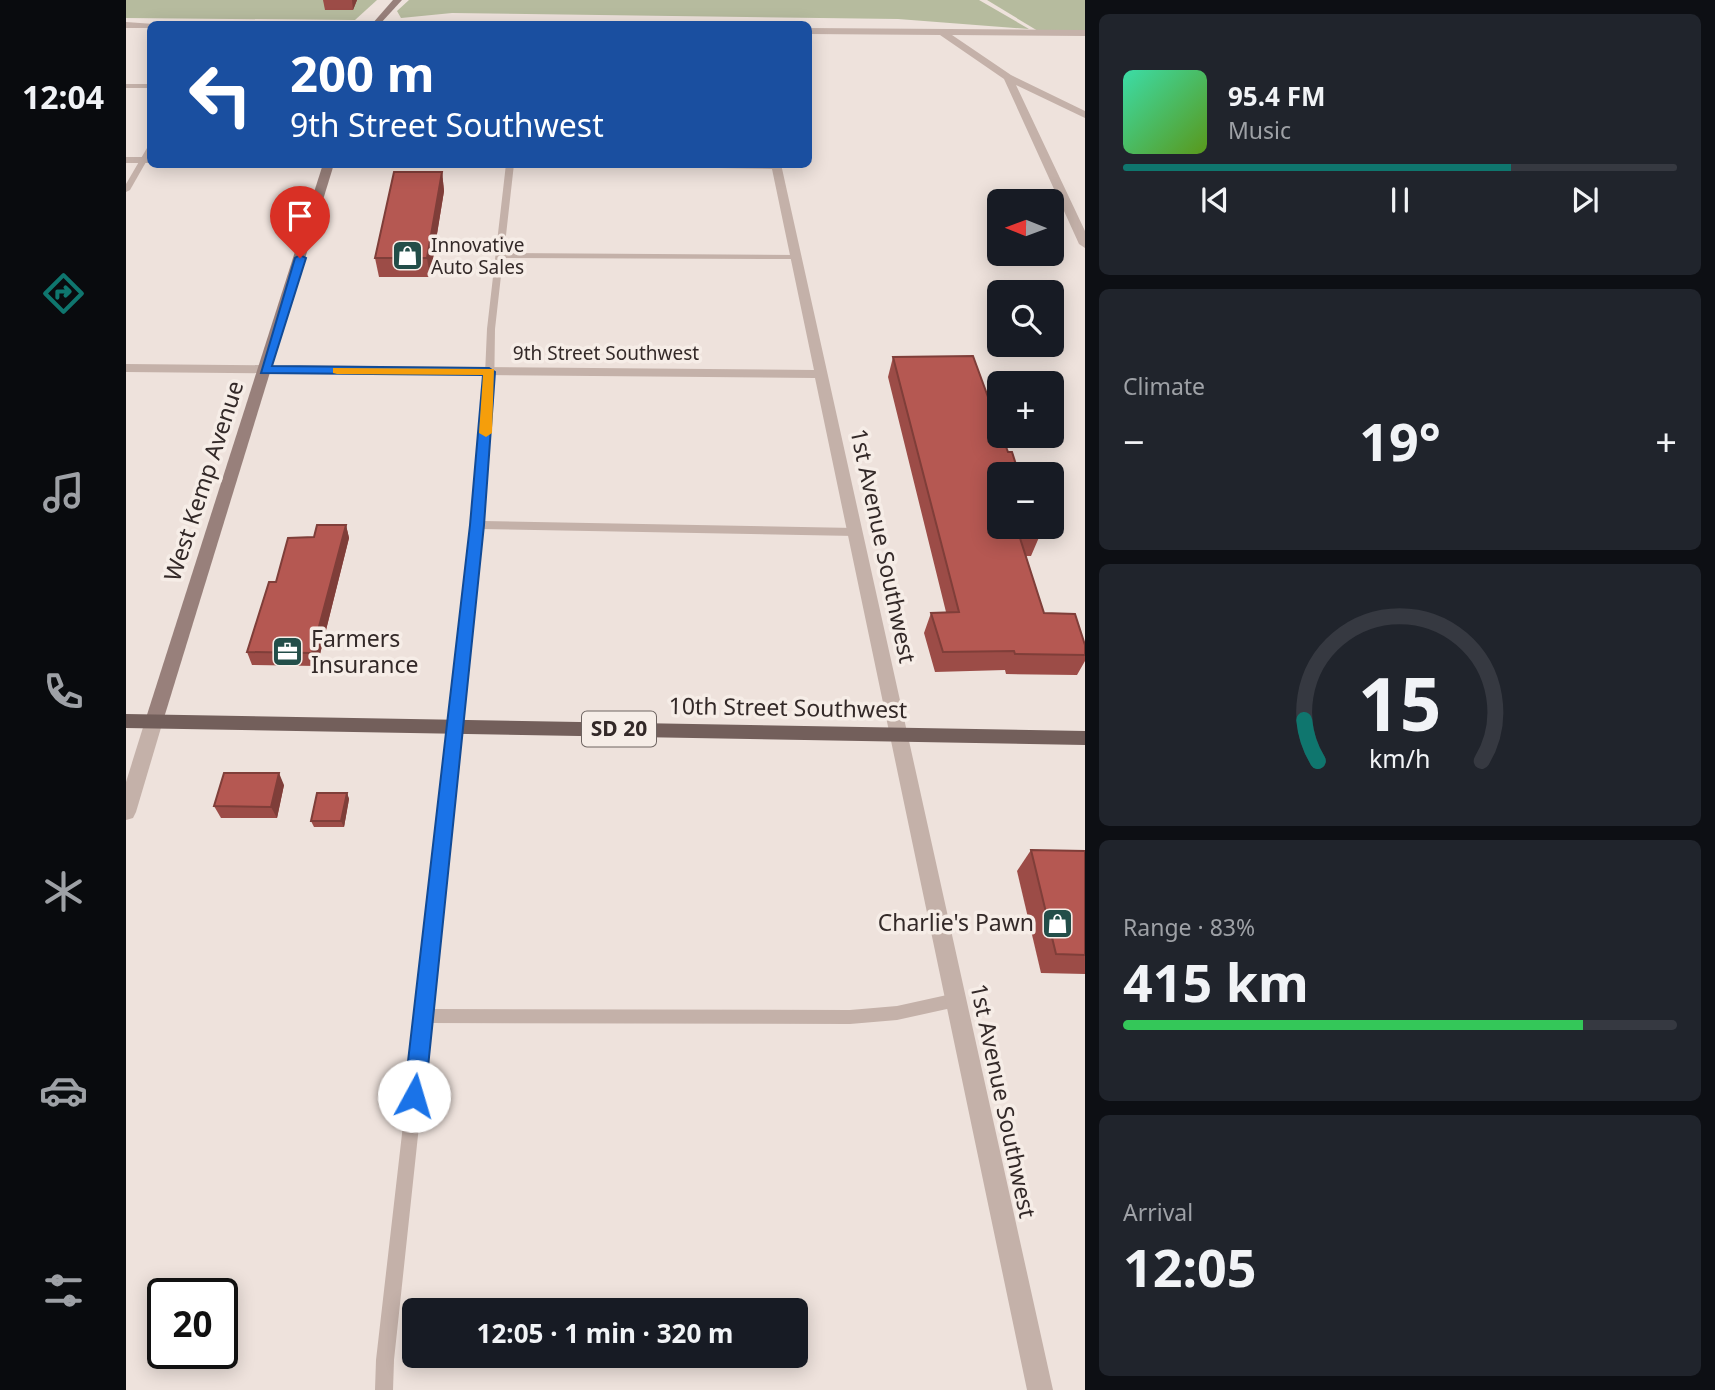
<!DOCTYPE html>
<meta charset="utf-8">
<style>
body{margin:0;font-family:"Noto Sans",sans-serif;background:#20242c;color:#f1f3f6;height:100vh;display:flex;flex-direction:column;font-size:26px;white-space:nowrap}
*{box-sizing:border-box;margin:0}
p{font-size:23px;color:#9ea1a6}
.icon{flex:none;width:38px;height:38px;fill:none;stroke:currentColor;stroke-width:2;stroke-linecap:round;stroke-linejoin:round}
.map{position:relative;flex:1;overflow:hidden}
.drawer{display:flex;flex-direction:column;gap:14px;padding:14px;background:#0d0f14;width:630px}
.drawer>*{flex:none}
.top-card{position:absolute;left:21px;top:21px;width:665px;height:147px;border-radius:10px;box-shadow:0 4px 18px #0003;background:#1a4fa0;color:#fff;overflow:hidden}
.needle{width:46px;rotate:271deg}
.tools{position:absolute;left:861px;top:189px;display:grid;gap:14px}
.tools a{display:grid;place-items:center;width:77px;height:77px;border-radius:10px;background:#171b24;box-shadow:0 4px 18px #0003;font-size:35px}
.speed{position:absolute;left:21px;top:1278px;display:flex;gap:14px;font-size:35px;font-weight:700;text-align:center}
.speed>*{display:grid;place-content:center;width:91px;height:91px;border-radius:50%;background:#171b24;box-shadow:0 4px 18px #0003;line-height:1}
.speed .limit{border:4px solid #111;border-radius:10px;background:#fff;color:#111}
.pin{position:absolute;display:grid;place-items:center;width:60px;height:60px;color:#fff;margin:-72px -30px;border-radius:50% 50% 50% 0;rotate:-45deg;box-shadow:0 0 7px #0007}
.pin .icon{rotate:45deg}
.me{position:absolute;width:77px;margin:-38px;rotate:6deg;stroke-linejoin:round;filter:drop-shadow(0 0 5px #0008)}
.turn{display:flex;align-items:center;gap:24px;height:147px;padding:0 28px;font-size:32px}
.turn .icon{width:91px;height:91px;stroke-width:2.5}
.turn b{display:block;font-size:49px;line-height:60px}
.big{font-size:52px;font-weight:700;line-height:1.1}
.drawer .card{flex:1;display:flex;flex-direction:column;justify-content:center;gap:10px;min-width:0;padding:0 24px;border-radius:10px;background:#20242c}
.drawer .dial{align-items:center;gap:0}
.dial svg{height:182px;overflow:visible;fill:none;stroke:#363941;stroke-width:7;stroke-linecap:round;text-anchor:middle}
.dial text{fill:#f1f3f6;stroke:none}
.song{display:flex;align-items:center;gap:21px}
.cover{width:84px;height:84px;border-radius:10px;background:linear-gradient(135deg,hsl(160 70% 55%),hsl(90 70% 35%))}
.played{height:7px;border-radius:4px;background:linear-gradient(90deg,#0f766e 70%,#363941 70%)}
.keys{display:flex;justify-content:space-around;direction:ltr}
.heat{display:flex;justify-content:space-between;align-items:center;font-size:38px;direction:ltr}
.charge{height:10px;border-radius:5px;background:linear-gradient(90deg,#34c759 83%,#363941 0)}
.trip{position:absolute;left:276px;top:1298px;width:406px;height:70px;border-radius:10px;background:#171b24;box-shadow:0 4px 18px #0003;font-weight:700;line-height:70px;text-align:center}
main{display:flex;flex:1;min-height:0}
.menu{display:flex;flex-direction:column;width:126px;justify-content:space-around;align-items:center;background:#090b0e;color:#9ea1a6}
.menu .icon{width:49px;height:49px}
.menu .on{color:#0f766e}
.menu b{font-size:32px;color:#f1f3f6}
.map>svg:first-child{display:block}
</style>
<main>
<nav class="menu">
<b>12:04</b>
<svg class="icon on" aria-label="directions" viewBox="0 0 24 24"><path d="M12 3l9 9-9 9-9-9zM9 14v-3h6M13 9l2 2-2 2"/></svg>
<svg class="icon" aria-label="music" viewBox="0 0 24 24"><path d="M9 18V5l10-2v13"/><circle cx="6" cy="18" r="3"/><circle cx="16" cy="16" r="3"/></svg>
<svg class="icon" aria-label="phone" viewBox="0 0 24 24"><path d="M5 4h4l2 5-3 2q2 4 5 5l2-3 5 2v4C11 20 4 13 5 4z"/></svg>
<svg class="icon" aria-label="climate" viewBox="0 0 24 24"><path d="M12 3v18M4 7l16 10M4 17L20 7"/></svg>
<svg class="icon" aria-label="car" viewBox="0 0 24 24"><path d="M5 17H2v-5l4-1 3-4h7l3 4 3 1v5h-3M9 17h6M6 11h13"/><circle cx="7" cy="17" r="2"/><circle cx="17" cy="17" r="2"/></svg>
<svg class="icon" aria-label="filters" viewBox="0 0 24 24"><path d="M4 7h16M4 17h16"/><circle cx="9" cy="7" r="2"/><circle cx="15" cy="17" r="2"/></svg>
</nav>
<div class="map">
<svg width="959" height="1390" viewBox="0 0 959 1390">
<rect width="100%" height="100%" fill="#eee2dc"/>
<!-- green -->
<g fill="#b6bb9e">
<path d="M0,0H251L229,20L0,18Z"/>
<path d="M283,0H853L903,29L772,19L326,13L275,18L271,11Z"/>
<path d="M861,0H959V31H912Z"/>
</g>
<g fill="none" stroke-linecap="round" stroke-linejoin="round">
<!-- service -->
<g fill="#c4b1a9" fill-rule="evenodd">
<rect x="0" y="84" width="24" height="4"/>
<path d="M21,148H24V155L4,190L0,192V184Z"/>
<path d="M380,164H388L378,253L670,255L674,257L670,259L377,258L369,329L368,397L357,521L729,528L734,532L729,536L356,529L305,1009L724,1010L771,1006L830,993L835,995L837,1000L835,1005L830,1007L771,1020L724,1024L304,1023L268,1360L267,1390H249L250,1360L346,525L358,397L361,329Z"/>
</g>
<!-- minor -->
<g fill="#c4b1a9" fill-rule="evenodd">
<path d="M0,22L28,24H24V28H0Z"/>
<path d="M682,28L959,30V36L826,35L885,75L959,111V118L890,85L959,231V248L953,244L878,79L814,35L682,34Z"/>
<rect x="0" y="157" width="24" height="6"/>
<path d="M526,164H655L927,1390H901L689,378L0,372V364L688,370L646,169L531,167Z"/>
</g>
<!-- tertiary -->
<path fill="#c4b1a9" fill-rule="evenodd" d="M28,714L34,716L37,721L10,812L7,818L0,820V782L19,721L22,716Z"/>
<!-- secondary -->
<g fill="#98807b" fill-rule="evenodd">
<path d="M267,0H276L254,24H246Z"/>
<path d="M197,164H208L37,721L34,726H22L19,721Z"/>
</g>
<!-- primary -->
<path fill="#735f5b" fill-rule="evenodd" d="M0,714L959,731V745L0,728Z"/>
</g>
<!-- wall -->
<g fill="#9c4c47">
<path d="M197,0H231L227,10H199Z"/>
<path d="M316,172L318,191L304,277H253L249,258Z"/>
<path d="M767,357L914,535L905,556H900L918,613L959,645V661L951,675L880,674L879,670L809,672L798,633L805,613L820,612L762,377Z"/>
<path d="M220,525L223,538L191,666L126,665L121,652L150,582L188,537Z"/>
<path d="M158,785L151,818H95L88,806Z"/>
<path d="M221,793L223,799L218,827H188L185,821Z"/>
<path d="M905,850L959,851V974L915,973L891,871Z"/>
</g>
<!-- shaded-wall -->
<g fill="#7f3e39">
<path d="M226,0H231L227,10Z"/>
<path d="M316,172L318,191L304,277L301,258Z"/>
<path d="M220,525L223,538L191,666L186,653Z"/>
<path d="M153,773L158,785L151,818L145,807Z"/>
<path d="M221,793L223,799L218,827L215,821Z"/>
</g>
<!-- building -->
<g fill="#b55852" stroke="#7f3e39" stroke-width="2">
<path d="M268,172H316L301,258H249Z"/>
<path d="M847,356L873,427V436H876L882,452H886L893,474H873V527H911L914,535H893L918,613L949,614L959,645V655L889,654L888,651L817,652L805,613L833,612L767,357Z"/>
<path d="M191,525H220L186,653L121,652L143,582H150L162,538L188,537Z"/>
<path d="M98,773H153L145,807L88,806Z"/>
<path d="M191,793H221L215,821H185Z"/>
<path d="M905,850L959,851V955L930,954Z"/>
</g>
<!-- route -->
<path fill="#1a73e8" stroke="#114b97" stroke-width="2" d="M174,255L180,258L146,366L363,368L369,372L358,525L299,1096L296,1103L288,1106L281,1103L278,1096L344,525L357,375L135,373L169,258Z"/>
<!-- slow -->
<path fill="#f59e0b" d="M207,368L368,369L366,433L360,437L353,433L357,375L211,374L207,373Z"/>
<!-- icons -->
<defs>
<symbol id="shop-square" viewBox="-11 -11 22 22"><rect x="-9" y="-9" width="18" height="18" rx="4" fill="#234e49" stroke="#f6ede7"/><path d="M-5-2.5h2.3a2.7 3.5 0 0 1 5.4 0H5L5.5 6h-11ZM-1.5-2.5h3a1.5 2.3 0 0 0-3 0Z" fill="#fff"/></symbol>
<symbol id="office-square" viewBox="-11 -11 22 22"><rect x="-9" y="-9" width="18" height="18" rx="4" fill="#234e49" stroke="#f6ede7"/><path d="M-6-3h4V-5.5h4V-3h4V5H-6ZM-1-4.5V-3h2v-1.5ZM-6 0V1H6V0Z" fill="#fff"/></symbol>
</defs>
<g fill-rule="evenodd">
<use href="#shop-square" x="264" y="238" width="35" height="35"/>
<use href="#office-square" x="144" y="634" width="35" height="35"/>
<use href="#shop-square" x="914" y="906" width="35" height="35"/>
</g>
<g text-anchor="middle" stroke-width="7" stroke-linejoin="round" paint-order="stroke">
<!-- far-poi labels -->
<g font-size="19" fill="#332928" stroke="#f6ede7" text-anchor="start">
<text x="305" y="252">Innovative<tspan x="305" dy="22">Auto Sales</tspan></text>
</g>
<!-- far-street labels -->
<g font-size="19" fill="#332928" stroke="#f6ede7">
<text x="480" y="360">9th Street Southwest</text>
</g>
<!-- shield labels -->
<rect fill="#f6ede7" stroke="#6e6461" stroke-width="2" x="456" y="711.5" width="74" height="35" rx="5"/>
<g font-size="21" font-weight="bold" fill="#332928">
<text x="493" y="736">SD 20</text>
</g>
<!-- street labels -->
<g font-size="23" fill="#332928" stroke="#f6ede7">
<text transform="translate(78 481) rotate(-72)" y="8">West Kemp Avenue</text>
<text transform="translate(757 546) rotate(78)" y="8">1st Avenue Southwest</text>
<text transform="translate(662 708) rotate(1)" y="8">10th Street Southwest</text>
<text transform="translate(877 1101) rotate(78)" y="8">1st Avenue Southwest</text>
</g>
<!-- poi labels -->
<g font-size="23" fill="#332928" stroke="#f6ede7" text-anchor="start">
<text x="185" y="647">Farmers<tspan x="185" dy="26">Insurance</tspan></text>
<text x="908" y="931" text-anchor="end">Charlie's Pawn</text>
</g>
</g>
</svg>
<div class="tools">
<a><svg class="needle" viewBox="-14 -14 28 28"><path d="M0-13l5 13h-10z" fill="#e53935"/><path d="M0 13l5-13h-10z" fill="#9ea1a6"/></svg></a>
<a><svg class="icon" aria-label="search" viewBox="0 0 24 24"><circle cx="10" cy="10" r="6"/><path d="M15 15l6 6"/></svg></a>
<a>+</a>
<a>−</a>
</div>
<div class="speed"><div class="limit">20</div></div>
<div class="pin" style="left:174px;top:258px;background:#d93025"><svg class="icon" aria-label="arrive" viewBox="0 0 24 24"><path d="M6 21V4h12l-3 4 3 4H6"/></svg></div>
<svg class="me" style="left:288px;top:1096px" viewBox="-20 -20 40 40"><circle r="19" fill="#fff"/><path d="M0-13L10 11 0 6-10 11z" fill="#1a73e8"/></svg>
<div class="trip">12:05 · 1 min · 320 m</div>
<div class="top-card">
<div class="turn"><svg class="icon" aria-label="left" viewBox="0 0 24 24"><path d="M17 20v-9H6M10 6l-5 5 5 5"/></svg><div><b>200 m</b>9th Street Southwest</div></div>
</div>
</div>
<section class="drawer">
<div class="card">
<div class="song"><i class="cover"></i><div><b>95.4 FM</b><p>Music</p></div></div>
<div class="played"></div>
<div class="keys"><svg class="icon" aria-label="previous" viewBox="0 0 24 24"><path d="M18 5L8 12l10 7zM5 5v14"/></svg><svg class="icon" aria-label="pause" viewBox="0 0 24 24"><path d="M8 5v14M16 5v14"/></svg><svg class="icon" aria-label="next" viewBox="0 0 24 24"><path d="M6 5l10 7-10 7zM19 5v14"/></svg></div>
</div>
<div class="card"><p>Climate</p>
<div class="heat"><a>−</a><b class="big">19°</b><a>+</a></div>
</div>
<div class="card dial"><svg viewBox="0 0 100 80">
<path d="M14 69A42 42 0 1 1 86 69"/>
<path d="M14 69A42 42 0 0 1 8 51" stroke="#0f766e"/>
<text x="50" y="56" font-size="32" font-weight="700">15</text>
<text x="50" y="72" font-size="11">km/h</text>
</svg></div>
<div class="card"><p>Range · 83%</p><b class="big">415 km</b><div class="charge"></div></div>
<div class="card"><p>Arrival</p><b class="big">12:05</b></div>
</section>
</main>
